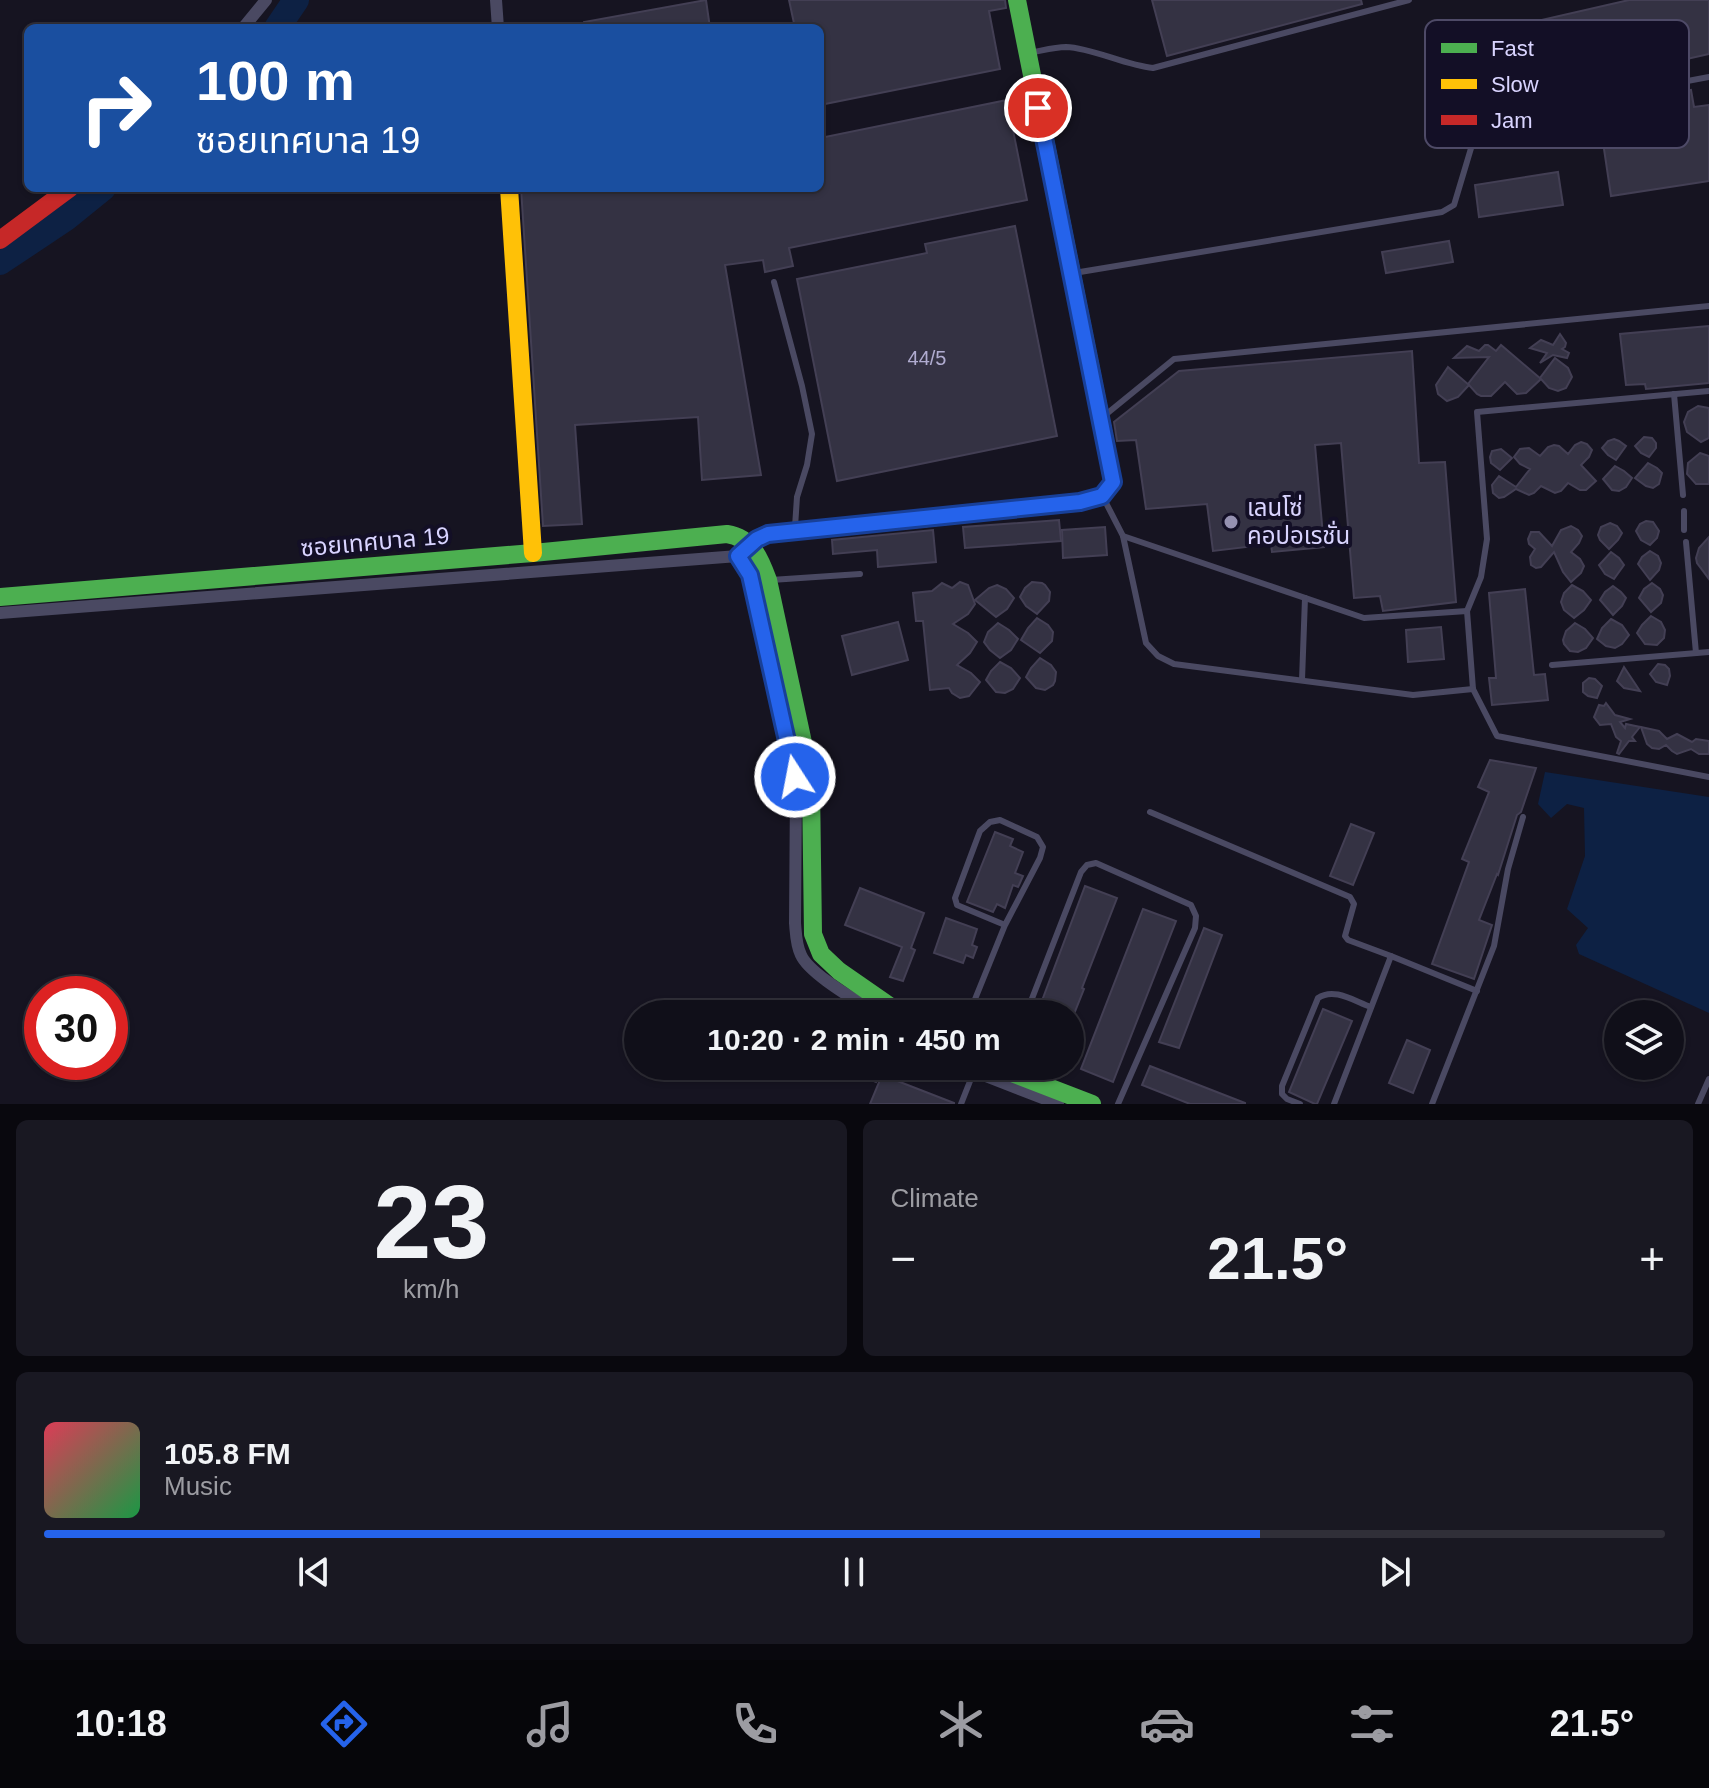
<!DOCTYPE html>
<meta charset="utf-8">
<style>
body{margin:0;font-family:Arial,"Noto Sans Thai",sans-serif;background:#191822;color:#f1f3f6;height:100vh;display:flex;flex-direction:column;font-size:30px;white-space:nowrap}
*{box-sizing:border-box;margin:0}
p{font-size:26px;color:#9c9ca2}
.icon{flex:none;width:44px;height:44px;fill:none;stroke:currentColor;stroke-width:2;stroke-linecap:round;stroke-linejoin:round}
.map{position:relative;height:1104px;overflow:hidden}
.sheet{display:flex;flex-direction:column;gap:16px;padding:16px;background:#09080e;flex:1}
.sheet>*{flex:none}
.banner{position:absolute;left:24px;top:24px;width:800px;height:168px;border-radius:12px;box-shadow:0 2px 6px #0004,0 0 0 2px #302f38;background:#1a4fa0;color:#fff;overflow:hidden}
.fabs{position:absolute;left:1604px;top:1000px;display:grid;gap:16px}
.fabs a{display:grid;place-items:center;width:80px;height:80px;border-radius:50%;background:#100f19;box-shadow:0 2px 6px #0004,0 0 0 2px #302f38;font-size:40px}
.speed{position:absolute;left:24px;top:976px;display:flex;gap:16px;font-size:40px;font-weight:700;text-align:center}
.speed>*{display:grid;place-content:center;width:104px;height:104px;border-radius:50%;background:#100f19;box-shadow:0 2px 6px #0004,0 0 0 2px #302f38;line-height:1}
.speed .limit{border:12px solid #d22;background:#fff;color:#111}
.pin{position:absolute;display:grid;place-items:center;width:68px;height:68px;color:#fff;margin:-34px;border:4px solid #fff;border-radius:50%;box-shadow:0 2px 8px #0007}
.me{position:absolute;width:88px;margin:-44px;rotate:349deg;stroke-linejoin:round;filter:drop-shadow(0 0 6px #0008)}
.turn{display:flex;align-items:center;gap:28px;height:168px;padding:0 40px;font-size:36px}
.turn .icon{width:104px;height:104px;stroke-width:2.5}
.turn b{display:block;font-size:56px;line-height:68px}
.big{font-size:60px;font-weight:700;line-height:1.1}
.sheet .tile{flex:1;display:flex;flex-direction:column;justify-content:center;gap:12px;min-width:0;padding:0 28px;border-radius:12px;background:#191822}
.sheet .dial{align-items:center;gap:0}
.dial b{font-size:104px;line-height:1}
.song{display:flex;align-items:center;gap:24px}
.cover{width:96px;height:96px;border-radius:12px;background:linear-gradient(135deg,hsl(350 70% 55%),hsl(140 70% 35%))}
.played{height:8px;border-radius:4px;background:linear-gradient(90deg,#2563eb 75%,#302f38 75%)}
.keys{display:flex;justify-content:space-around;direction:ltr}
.heat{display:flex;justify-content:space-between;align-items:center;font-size:44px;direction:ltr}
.sheet .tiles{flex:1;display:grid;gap:16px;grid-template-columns:1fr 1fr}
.tile:last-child{grid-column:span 2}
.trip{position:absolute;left:624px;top:1000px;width:460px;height:80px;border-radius:40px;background:#100f19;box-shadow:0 2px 6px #0004,0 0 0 2px #302f38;font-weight:700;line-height:80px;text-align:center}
.tab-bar{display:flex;height:128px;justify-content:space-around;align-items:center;background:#06060a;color:#9c9ca2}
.tab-bar .icon{width:56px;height:56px}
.tab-bar .active{color:#2563eb}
.tab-bar b{font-size:36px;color:#f1f3f6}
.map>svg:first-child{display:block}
</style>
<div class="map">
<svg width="1709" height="1104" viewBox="0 0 1709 1104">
<rect width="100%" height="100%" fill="#161421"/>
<!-- water -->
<path fill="#0d2144" d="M1545,772L1709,797V1013L1579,954L1576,945L1588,928L1567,909L1585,856L1584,808L1567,804L1551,818L1538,804Z"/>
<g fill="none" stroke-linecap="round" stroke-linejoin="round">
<!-- river -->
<g stroke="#0d2144" stroke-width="26">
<path d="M277,28L296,0"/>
<path d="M0,262L66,218L103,188"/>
</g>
</g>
<!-- building -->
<g fill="#343243" stroke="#433f54" stroke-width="2">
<path d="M706,0L710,28H584V22Z"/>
<path d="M789,0H1005L1006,8L989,11L1000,69L820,105V28H795Z"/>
<path d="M1152,0H1361L1362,4L1167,56Z"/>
<path d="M1629,0H1709V54L1462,110L1446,42Z"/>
<path d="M1691,90L1694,107L1709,105V181L1611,196L1600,122L1644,116L1641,98Z"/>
<path d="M1007,100L1027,200L789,248L793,266L765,272L763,260L725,265L761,475L702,480L698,417L575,425L582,524L543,526L521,188H820V138Z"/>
<path d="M1558,172L1563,205L1479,217L1475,185Z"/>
<path d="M1015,226L1057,436L837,481L797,279L927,253L925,244Z"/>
<path d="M1449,241L1453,262L1386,273L1382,252Z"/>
<path d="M1709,326V383L1646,389L1645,384L1626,385L1620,334Z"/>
<path d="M1560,334L1566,343L1565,347L1562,349L1569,353L1567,358L1553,355L1540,363L1547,353L1530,348L1541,340L1553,345Z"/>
<path d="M1485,345H1488L1496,351L1501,345L1541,379L1526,393L1517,394L1505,382L1491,396H1481L1477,394L1468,384L1489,357L1454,358L1467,346L1479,351Z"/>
<path d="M1412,351L1419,463L1445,462L1456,602L1383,611L1380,596L1354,598L1341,443L1315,445L1324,547L1272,552L1271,544L1213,551L1207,504L1146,509L1136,440L1117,441L1114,422L1179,371Z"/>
<path d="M1555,358L1568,368L1572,377L1566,388L1558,391L1549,388L1540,378Z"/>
<path d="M1448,367L1469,385L1458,397L1447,401L1438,394L1436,385Z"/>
<path d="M1698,406L1709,408V438L1701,442L1687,432L1684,422L1688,412Z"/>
<path d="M1644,437L1652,438L1656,443V448L1649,457L1641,453L1635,446Z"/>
<path d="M1614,439L1619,441L1626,446L1616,460L1608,455L1602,448L1608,441Z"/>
<path d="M1581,442L1587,444L1592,450L1589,457L1581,465L1596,481L1586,490H1580L1568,483L1561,491L1555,493L1541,486L1534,493L1529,495L1516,489L1504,497L1499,498L1493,493L1492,485L1499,476L1516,487L1530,469L1520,464L1514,457L1520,449L1529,448L1540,456L1548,447L1554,445L1559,446L1568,454L1575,445Z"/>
<path d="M1501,449L1512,458L1500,470L1491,463L1490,457L1492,451Z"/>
<path d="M1700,453L1709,456V484H1696L1687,474L1688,463Z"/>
<path d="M1648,463L1657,468L1662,473L1659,484L1653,488L1646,486L1635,478Z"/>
<path d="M1615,466L1624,471L1632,478L1626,487L1619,491L1612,490L1603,479Z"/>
<path d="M1059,520L1061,541L965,548L963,527Z"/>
<path d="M1646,521L1653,522L1659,531L1657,538L1650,545L1641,540L1636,531L1640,524Z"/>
<path d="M1610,523L1617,526L1622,533L1618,540L1609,549L1600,540L1598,535L1601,527Z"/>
<path d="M1571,526L1578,530L1582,536L1579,543L1571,552L1580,559L1584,566L1581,573L1571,582L1563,572L1554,552L1541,567L1536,568L1531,565L1530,557L1535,549L1529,544L1528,539L1531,532H1539L1552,546L1561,530Z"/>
<path d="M1105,527L1107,555L1063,558L1062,530Z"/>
<path d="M933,530L936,562L878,567L877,550L833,554L832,540Z"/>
<path d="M1709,537V579L1697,563L1696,558L1699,548Z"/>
<path d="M1650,551L1658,556L1661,563L1659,570L1650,580L1638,564L1642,557Z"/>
<path d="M1611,552L1619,558L1624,565L1614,579L1605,574L1599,565Z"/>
<path d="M960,582L968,585L975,604L968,614L953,624L968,633L977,642L970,653L957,665L971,673L980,682L969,696L960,698L952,693L949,688L930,690L923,621H916L913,593L932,591L942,583L952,588Z"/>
<path d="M1032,582L1042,583L1045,585L1050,592L1049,601L1037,614L1026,606L1020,597L1025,588Z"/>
<path d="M1652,583L1660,589L1663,595L1661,603L1651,612L1639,598L1644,589Z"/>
<path d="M997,585L1006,589L1014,598L1007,609L996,617L975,600L989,588Z"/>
<path d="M1572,585L1583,591L1591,600L1584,610L1574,618L1564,610L1561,602L1564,593Z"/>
<path d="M1613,586L1621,592L1626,598L1622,606L1613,615L1600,600L1605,592Z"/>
<path d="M1525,589L1534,675L1545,674L1548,700L1492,705L1489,678H1496L1489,593Z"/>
<path d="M1651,616L1661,622L1665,630L1664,638L1657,645L1645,644L1637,633L1642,625Z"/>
<path d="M1037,618L1048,625L1053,632L1052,641L1040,653L1021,640L1028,628Z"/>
<path d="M1611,619L1622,625L1629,635L1622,644L1615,648L1606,646L1597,639L1602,628Z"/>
<path d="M898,622L908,660L852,675L842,636Z"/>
<path d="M998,623L1009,630L1018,639L1011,650L1000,658L990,650L984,642L988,632Z"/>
<path d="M1575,623L1585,629L1593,638L1586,648L1578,652L1570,651L1564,644L1563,640L1566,631Z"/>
<path d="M1441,627L1444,659L1408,662L1406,630Z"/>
<path d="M1040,658L1051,665L1056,672L1055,681L1053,685L1045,690L1036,688L1026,677L1031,668Z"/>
<path d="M1000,662L1011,668L1020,678L1013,689L1005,693L996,692L986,680L991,671Z"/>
<path d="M1658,664L1665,665L1669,669L1670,676L1667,685L1656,682L1650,674Z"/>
<path d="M1624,667L1640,691L1624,688L1617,681Z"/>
<path d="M1589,678L1595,679L1602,686L1597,698L1588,696L1583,692V683Z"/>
<path d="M1606,703L1615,715L1630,719L1620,722L1625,728L1626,724L1640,727L1632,737L1635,741H1629L1619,754L1617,753L1621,741L1616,737L1611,724L1600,725L1594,717L1599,705L1604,706Z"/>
<path d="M1641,727L1659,731L1667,739L1677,734L1692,742L1696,739L1709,741V754H1699L1691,749L1677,754L1672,751L1666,745L1659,749L1652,748L1647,744Z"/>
<path d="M1490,760L1536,768L1521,812L1517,815L1498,875L1497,874L1479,920L1492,925L1474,979L1432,964L1469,862L1462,859L1489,792L1478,787Z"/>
<path d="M1351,824L1374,833L1353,885L1330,876Z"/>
<path d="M995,832L1013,839L1010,846L1023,852L1015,873L1023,876L1019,885L1018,887L1013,885L1005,908L997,904L993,912L967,902Z"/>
<path d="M1085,886L1117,898L1082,988L1084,989L1074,1014H1037Z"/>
<path d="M860,888L924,913L911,948L915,950L903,981L890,977L902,947L845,925Z"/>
<path d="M1143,909L1176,921L1113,1082L1081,1069Z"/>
<path d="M946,918L977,929L972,945L977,947L973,958L966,955L963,963L934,953Z"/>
<path d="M1204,928L1222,935L1179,1048L1159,1042Z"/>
<path d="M1323,1009L1352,1021L1317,1104H1315L1289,1092Z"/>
<path d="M1407,1040L1430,1050L1413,1093L1389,1083Z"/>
<path d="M836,1066H882L876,1082Z"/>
<path d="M1150,1066L1245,1103V1104H1190L1142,1085Z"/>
<path d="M882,1075L954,1103V1104H870Z"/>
</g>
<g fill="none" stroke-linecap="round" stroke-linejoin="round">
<!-- lane -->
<g stroke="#4a4962" stroke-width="6">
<path d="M1029,53C1041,51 1054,47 1066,47C1093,48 1124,65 1153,68L1409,0"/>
<path d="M1074,273L1442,212L1454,205L1472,145L1482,128L1496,117L1709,77"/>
<path d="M774,282L802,386L812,434L807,465L797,497L795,527"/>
<path d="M1674,394L1683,495"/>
<path d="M1104,416L1174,359L1709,306"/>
<path d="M1104,499L1123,536L1364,618L1467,611L1473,689L1497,736L1709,777"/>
<path d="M1684,511V530"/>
<path d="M1123,536L1146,643L1158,656L1174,664L1413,695L1473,689"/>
<path d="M1686,542L1696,653"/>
<path d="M771,580L860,574"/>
<path d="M1467,611L1481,577L1487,539L1477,412L1709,391"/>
<path d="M1552,665L1709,652"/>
<path d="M1302,680L1305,598"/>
<path d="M1150,812L1350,897L1354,904L1345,936L1348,940L1391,956L1334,1104"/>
<path d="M1391,956L1477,991"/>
<path d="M969,1014L1005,925L1040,858L1043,847L1037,837L1000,820L990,822L980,831L955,898L957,905L1005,925"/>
<path d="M1026,1014L1081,872L1087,865L1096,863L1191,905L1196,916L1195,928L1118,1104"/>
<path d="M961,1104L974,1071"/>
<path d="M1300,1104L1287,1099L1282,1094V1086L1318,998C1334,987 1354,1001 1371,1007"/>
<path d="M1432,1104L1494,946L1508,869L1523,817"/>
<path d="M1698,1104L1709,1079"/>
</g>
<!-- street -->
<g stroke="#4a4962" stroke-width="12">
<path d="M496,0L498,28"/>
<path d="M243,28L266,0"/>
<path d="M0,613L738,556L750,575L795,777"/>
<path d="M796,786L795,923C796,934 796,945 801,955C809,974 859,1002 877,1014"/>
<path d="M960,1066L1058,1104"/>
</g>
<!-- fast -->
<g stroke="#4caf50" stroke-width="18">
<path d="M1017,0L1101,420"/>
<path d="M0,597L533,553L727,534C752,538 760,558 768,580L810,775"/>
<path d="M811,785L813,934L821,954L839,971L901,1014"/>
<path d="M994,1066L1092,1104"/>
</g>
<!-- slow -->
<g stroke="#ffc107" stroke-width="18">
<path d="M509,188L533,553"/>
<path d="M918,519L1080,502L1102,496L1113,482L1101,420"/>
</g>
<!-- jam -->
<g stroke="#c62828" stroke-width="18">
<path d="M0,240L70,188"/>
<path d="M738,556L757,539L768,534L918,519"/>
</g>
</g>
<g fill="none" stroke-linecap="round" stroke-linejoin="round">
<defs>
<path id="route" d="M795,777L750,575L738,556L757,539L768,534L1080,502L1102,496L1113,482L1038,108"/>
</defs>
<!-- route casing -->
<use href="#route" stroke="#184099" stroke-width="20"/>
<!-- route -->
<use href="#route" stroke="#2563eb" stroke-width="14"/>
</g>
<!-- markers -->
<circle fill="#9591b1" stroke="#130f26" stroke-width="3" cx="1231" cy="522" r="8"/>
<g text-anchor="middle" stroke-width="8" stroke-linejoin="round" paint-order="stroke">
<!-- number labels -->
<g font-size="20" fill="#b0acd0">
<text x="927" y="365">44/5</text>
</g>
<!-- poi labels -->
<g font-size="24" fill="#d9d4ff" stroke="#130f26" text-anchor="start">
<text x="1247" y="516">เลนโซ่<tspan x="1247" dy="28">คอปอเรชั่น</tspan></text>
</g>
<!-- street labels -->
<g font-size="24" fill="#d9d4ff" stroke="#130f26">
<text transform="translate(375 542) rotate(-5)" y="8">ซอยเทศบาล 19</text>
</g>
</g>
<!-- legend -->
<rect x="1425" y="20" width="264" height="128" rx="12" fill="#130f26" stroke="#4e4a67" stroke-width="2"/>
<rect x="1441" y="43" width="36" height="10" fill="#4caf50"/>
<rect x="1441" y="79" width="36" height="10" fill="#ffc107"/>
<rect x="1441" y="115" width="36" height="10" fill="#c62828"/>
<g font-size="22" fill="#d9d4ff">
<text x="1491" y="56">Fast</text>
<text x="1491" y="92">Slow</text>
<text x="1491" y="128">Jam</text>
</g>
</svg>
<div class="fabs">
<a><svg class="icon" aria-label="layers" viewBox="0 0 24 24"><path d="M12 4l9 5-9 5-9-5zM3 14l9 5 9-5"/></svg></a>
</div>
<div class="speed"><div class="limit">30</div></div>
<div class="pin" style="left:1038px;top:108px;background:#d93025"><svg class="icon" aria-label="arrive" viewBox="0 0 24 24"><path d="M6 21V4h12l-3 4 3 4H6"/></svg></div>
<svg class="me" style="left:795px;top:777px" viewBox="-20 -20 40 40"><circle r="17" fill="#2563eb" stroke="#fff" stroke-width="3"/><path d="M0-11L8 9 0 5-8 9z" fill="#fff"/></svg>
<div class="trip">10:20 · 2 min · 450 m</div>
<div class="banner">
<div class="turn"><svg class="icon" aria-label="right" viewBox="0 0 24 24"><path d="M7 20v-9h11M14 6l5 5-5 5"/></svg><div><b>100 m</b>ซอยเทศบาล 19</div></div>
</div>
</div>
<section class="sheet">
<div class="tiles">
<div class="tile dial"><b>23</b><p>km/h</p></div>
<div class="tile"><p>Climate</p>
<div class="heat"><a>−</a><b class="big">21.5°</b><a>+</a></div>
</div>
<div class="tile">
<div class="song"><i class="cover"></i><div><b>105.8 FM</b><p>Music</p></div></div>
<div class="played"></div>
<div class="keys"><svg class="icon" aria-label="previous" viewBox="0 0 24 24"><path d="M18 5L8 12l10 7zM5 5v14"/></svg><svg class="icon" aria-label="pause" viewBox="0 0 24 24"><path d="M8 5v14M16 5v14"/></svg><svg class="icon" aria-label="next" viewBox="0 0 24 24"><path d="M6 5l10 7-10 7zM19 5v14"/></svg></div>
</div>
</div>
</section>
<nav class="tab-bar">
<b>10:18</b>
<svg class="icon active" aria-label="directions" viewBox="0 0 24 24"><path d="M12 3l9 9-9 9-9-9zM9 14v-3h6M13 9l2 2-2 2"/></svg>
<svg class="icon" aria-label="music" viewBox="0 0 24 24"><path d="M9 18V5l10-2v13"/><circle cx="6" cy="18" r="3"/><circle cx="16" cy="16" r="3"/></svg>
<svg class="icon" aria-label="phone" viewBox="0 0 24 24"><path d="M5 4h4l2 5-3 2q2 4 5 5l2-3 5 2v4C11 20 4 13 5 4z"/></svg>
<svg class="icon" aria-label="climate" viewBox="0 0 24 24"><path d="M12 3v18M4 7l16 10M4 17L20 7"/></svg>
<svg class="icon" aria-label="car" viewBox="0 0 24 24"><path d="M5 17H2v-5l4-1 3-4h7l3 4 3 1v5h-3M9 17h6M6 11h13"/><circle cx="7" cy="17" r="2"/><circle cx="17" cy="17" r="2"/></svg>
<svg class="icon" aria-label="filters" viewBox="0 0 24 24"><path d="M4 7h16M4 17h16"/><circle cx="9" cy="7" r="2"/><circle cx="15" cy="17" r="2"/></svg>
<b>21.5°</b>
</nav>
